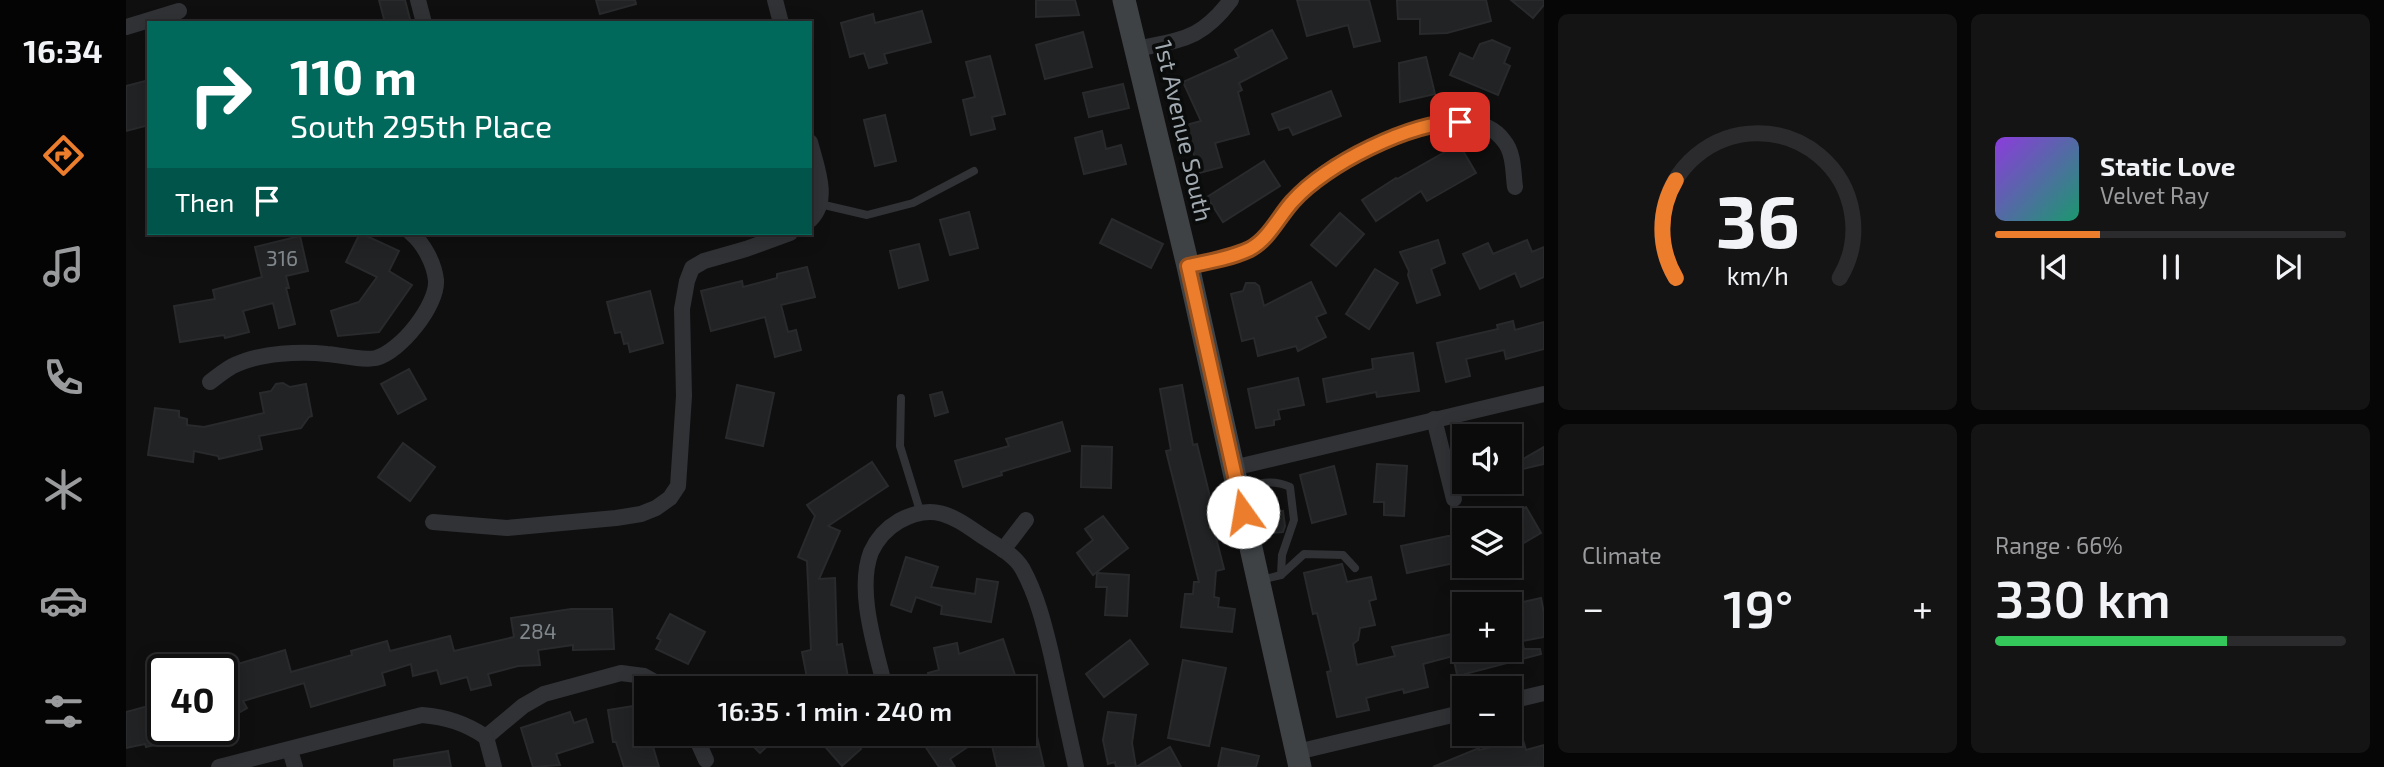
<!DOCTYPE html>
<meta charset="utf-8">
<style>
body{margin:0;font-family:"Exo 2",sans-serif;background:#141415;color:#f1f3f6;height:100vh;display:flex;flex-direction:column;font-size:26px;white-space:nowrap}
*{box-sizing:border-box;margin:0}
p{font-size:23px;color:#9a9b9d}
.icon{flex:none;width:38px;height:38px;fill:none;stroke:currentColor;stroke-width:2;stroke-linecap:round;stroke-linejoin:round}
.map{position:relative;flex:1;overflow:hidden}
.side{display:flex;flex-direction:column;gap:14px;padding:14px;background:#060607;width:840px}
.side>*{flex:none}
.banner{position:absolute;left:21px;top:21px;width:665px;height:214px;border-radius:0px;box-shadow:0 4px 18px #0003,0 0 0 2px #2b2b2d;background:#00695c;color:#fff;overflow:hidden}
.controls{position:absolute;left:1326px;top:424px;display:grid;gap:14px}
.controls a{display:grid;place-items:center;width:70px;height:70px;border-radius:0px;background:#0b0b0c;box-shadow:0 4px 18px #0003,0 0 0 2px #2b2b2d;font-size:35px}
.speed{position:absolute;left:21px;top:654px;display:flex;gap:14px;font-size:35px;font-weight:700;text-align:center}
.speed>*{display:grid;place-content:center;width:91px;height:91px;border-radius:50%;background:#0b0b0c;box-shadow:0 4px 18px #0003,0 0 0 2px #2b2b2d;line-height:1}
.speed .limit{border:4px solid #111;border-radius:10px;background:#fff;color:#111}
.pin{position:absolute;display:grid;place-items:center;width:60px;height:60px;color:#fff;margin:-30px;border-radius:14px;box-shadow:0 4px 10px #0006}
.me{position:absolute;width:77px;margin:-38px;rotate:347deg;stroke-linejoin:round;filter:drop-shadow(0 0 5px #0008)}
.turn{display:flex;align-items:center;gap:24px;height:147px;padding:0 28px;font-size:32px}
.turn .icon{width:91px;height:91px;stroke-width:2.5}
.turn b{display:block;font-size:49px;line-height:60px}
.then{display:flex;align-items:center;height:66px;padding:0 28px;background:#0003;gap:14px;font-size:26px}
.big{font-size:52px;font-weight:600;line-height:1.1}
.side .widget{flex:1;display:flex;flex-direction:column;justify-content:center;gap:10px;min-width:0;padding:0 24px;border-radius:10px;background:#141415}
.side .dial{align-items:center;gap:0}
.dial svg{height:182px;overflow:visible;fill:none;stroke:#2b2b2d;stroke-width:7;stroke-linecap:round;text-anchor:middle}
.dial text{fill:#f1f3f6;stroke:none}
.song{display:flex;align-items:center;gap:21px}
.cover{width:84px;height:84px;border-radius:10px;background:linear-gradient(135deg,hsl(270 70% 55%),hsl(160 70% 35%))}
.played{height:7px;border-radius:4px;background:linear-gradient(90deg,#eb7d2c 30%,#2b2b2d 30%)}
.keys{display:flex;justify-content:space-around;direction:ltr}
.heat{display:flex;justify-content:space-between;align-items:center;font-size:38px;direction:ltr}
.charge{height:10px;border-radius:5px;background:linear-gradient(90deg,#34c759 66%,#2b2b2d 0)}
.side .tiles{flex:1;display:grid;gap:14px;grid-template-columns:repeat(2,1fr)}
.trip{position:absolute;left:508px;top:676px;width:402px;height:70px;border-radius:0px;background:#0b0b0c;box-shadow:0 4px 18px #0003,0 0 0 2px #2b2b2d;font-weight:600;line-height:70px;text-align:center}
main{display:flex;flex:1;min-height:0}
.menu{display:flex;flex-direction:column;width:126px;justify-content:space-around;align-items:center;background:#040405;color:#9a9b9d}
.menu .icon{width:49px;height:49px}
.menu .active{color:#eb7d2c}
.menu b{font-size:32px;color:#f1f3f6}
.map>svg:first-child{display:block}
</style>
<main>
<nav class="menu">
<b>16:34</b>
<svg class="icon active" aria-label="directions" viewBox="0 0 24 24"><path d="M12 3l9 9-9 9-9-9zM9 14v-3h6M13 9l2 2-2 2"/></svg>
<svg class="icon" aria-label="music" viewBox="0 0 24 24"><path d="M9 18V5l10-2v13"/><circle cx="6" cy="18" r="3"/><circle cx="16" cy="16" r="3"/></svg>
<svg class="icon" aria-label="phone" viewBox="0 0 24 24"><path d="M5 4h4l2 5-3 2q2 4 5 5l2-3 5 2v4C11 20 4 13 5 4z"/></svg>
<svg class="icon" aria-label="climate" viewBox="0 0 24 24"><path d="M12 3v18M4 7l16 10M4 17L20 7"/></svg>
<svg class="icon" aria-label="car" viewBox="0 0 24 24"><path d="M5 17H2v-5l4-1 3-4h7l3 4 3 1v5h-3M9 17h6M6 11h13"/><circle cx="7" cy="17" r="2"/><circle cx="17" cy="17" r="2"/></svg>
<svg class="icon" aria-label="filters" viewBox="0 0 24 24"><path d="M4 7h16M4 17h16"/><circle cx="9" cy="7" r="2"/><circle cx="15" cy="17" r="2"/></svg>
</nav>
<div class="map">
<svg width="1418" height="767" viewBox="0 0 1418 767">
<rect width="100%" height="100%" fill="#0f0f10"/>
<!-- building -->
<g fill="#222324" stroke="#292a2c" stroke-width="2">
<path d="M253,0H279L285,23H259Z"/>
<path d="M470,0H509L510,4L474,14Z"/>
<path d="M910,0H949L953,15L910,17Z"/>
<path d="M1171,0H1243L1254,41L1228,47L1222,25L1181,36Z"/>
<path d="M1271,0H1360L1365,21L1321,33L1294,34V19H1272Z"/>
<path d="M1385,0H1418V5L1407,18Z"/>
<path d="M796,11L805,42L758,54L761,63L743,68L738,53L724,57L715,23L747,14L749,23Z"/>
<path d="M1146,30L1161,58L1113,83L1116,90L1112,92L1123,134L1089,143L1096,167L1073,173L1060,125L1075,121L1057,82L1113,57L1109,50Z"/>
<path d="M957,32L966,67L919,79L910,45Z"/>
<path d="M1366,40L1384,48L1378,63L1384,66L1372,95L1324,75L1334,53L1347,59L1354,44Z"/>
<path d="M864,56L879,114L866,117L869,129L845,135L837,100L849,97L840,62Z"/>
<path d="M1300,57L1309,94L1274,102L1273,63Z"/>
<path d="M23,80V125L0,131V86Z"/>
<path d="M997,84L1003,108L963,117L957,93Z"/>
<path d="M1205,91L1215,116L1167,135L1163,127L1153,130L1146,114Z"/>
<path d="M759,115L770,161L749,166L738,120Z"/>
<path d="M976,131L980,149L995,145L1000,164L958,174L949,138Z"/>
<path d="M1333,144L1350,173L1301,201L1295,191L1250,221L1236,200L1270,178L1271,179Z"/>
<path d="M1138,161L1154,186L1097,222L1081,197Z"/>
<path d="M843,212L852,248L824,255L814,220Z"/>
<path d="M1214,213L1238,234L1210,266L1185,245Z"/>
<path d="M986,219L1037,244L1025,268L974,243Z"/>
<path d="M234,233L273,251L263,271L286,285L253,332L212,336L205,311L233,302L251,277L220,262Z"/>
<path d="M174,236L182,271L160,276L163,288H160L169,324L153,328L147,303L117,311L123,332L99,338L98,335L54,342L48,306L89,299L87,290L136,277L129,247Z"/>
<path d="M1312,240L1319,263L1305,269L1314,295L1291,303L1282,275L1283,271L1274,252Z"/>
<path d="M1401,240L1406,252L1418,247V277L1395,287L1389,273L1354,289L1337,254L1362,243L1367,254Z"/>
<path d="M793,244L802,280L773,288L764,251Z"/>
<path d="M681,267L689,297L655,305L662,332L670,330L675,350L649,357L639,317L585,331L575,291L616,281L617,287L651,278V274Z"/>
<path d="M1249,269L1272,283L1243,329L1220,314Z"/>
<path d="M1185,282L1200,313L1190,317L1200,337L1172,351L1170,346L1132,356L1128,338L1116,341L1105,294L1117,291L1120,283H1129L1133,286L1138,306Z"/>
<path d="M524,291L537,343L504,352L502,343L498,344L495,332L489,333L481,302Z"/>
<path d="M1387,321L1389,330L1418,322V349L1380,359L1378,350L1340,359L1344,376L1320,382L1311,343L1372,329L1371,325Z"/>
<path d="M1287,353L1293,391L1251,397L1250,392L1201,402L1197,379L1247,369L1246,359Z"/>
<path d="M283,369L300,399L272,414L255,384Z"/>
<path d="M1172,378L1178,405L1152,410L1154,419L1148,420V425L1130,428L1122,389Z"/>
<path d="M157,383L164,387L180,384L186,416L183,417L175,428L133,436L136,449L93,459L92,456L68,451L67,462L22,455L29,408L53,411V417L61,419V425L78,427L138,413L134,393L145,391L150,384Z"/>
<path d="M611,385L648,393L637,446L600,438Z"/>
<path d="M1056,385L1067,445L1071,444L1086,505L1082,506L1098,569L1090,571L1088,597L1093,598L1092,607L1109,609L1106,632L1055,627L1059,594H1067L1068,582H1073L1040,451L1045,450L1034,389Z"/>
<path d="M816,392L822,412L809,416L804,395Z"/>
<path d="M936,422L944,451L875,472L876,475L837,487L829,461L883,446L880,439Z"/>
<path d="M1389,426L1397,459L1418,447V464L1384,472V427Z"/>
<path d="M277,443L309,467L284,501L252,477Z"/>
<path d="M956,446L986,447L985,488L955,487Z"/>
<path d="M746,462L762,486L702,526L714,531L693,579L709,578L711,645L716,644L724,688H683L676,652L685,650L681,561L672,557L689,516L681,505Z"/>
<path d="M1251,464L1281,466L1278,516L1258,515V502H1248Z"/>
<path d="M1208,466L1220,514L1186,523L1174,475Z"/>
<path d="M1400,507L1415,533L1384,551V516Z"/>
<path d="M1157,511L1159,526L1157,532L1145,533L1143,513Z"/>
<path d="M977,516L1002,548L967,575L951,553L967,540L959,529Z"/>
<path d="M1322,536H1327L1333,562L1281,573L1275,546Z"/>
<path d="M780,557L812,567L805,587L849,594L851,579L872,582L865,622L815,614L816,606L790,597L785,612L765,605Z"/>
<path d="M1216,564L1221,582L1245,577L1250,599L1243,601L1249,625L1234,628L1232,640L1227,644L1231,665L1269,656L1266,647L1339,631V649H1384V605L1415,598L1418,613V637L1396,641L1398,649H1414L1415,654L1339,674V683L1333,684L1327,656L1297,664L1302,687L1278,693L1277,689L1240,698L1243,710L1211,717L1201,672L1205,671L1191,613L1187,614L1178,573Z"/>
<path d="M971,573L1003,575L1001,616L979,615L981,587H970Z"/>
<path d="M445,609H486L488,649L447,650V645L412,650L414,665L392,666L362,674L365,685L345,690L341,677L315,684L311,670L287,676L285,664L256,673L259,685L185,707L178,683L117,701L121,708L96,722V672L112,664L159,650L165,672L226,655L225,651L261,641L264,651L324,636L328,651L388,637L385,618Z"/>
<path d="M544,614L579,632L562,664L530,649L535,640L531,638Z"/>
<path d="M877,639L892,684L882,688H805L802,673L813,670L808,648L831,643L833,654Z"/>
<path d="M1004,640L1022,664L978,697L960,674Z"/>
<path d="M1057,660L1100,668L1083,746L1042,738Z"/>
<path d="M903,701L918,767H871L863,733H898V702Z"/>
<path d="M37,702V730H42L45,741L20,747L19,744L0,748V712Z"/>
<path d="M520,704V733H523L533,767H498L490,742H487L482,710Z"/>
<path d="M444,712L448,723L460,719L467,742L430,754L434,765L407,767L395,728Z"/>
<path d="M982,712L1010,715L1006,743L1010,767L1044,747L1055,767H990L989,762L982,764L977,740Z"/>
<path d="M628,733H655L634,753L621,740Z"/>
<path d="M687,733H721L735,749L716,766Z"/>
<path d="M813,733H839L846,744L824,759L829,767H813L797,743Z"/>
<path d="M1397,740L1400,750L1418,745V767H1307L1353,748V750Z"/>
<path d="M1096,748L1133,756L1130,767H1092Z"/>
<path d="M322,751L325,767H268V760Z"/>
</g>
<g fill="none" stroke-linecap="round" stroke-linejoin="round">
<!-- lane -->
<g stroke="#303235" stroke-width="8">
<path d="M694,204L741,215L787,203L848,171"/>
<path d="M775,398L774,446L794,511"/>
<path d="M1113,489C1131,483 1146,479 1164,487L1168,520L1156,555L1155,575"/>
<path d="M1135,580L1155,575L1178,554L1217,555L1229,568"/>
</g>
<!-- street -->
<g stroke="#303235" stroke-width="16">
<path d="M292,0L298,23"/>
<path d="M649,0L655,23"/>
<path d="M0,27L53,11"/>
<path d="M1011,49C1056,39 1075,40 1105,0"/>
<path d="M684,142C690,166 705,200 684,220"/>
<path d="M1062,266C1083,261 1109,259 1128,246C1149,231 1163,201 1185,183C1221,154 1342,90 1378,141C1388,153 1387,172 1389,187"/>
<path d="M84,382C92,376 101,368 111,364C135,353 175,351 201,354C216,355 235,361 250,358C274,352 312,305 310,280C308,263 298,244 285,233"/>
<path d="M1308,419L1328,499"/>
<path d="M1107,468L1418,394"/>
<path d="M307,522L381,528L490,518L515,514L530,508L544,498L552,486L558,396L556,309L561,281L566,268L578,261L620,249L664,233"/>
<path d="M877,550L900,520"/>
<path d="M759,688C750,649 730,591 745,552C751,539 761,528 773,521C809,501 828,517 859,538C872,546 888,555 896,568C911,595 918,624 925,653C933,691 942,729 950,767"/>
<path d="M1384,701L1418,693"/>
<path d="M568,733L580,760"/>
<path d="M360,737L397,706L418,694L495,673L518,676L540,688"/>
<path d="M360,737L368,767"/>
<path d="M164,750L169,767"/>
<path d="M1171,752L1339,712"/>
<path d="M93,767L296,715C320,717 339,723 360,737"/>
</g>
<!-- secondary -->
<path stroke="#3e4245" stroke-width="23" d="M998,0L1062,266L1174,767"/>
</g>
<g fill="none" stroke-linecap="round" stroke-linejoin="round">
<defs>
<path id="route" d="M1117,512L1062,266C1082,262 1105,258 1124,249C1143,239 1153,216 1167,201C1200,164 1284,122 1334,122"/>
</defs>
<!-- route casing -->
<use href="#route" stroke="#99511d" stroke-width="18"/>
<!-- route -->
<use href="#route" stroke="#eb7d2c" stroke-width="12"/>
</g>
<g text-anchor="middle" stroke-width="7" stroke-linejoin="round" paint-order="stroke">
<!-- number labels -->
<g font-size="21" fill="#80888d">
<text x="156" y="266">316</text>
<text x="412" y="639">284</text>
</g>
<!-- street labels -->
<g font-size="24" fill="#a1aab1" stroke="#0a0b0b">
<text transform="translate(1057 131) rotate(77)" y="8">1st Avenue South</text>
</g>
</g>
</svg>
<div class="controls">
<a><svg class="icon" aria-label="sound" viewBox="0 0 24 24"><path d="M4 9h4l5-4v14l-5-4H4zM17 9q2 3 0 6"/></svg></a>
<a><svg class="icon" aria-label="layers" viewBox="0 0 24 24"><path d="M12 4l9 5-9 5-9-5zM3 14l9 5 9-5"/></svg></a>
<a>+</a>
<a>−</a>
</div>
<div class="speed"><div class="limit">40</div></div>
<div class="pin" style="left:1334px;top:122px;background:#d93025"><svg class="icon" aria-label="arrive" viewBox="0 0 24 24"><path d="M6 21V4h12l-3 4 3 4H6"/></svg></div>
<svg class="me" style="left:1117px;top:512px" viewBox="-20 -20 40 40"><circle r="19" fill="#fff"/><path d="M0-13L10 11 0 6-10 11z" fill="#eb7d2c"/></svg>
<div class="trip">16:35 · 1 min · 240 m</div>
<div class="banner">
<div class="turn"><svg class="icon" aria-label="right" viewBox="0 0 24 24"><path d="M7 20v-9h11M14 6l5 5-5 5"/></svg><div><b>110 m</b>South 295th Place</div></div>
<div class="then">Then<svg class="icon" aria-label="arrive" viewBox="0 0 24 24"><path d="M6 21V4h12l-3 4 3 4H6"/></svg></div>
</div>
</div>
<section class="side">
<div class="tiles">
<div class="widget dial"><svg viewBox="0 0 100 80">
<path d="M14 69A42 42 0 1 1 86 69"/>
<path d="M14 69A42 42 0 0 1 14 26" stroke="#eb7d2c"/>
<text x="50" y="56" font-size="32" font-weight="700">36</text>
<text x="50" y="72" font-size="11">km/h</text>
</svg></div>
<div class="widget">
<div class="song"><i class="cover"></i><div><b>Static Love</b><p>Velvet Ray</p></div></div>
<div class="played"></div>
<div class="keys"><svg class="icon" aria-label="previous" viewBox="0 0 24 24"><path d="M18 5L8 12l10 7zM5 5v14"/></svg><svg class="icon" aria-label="pause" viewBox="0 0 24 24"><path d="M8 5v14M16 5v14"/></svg><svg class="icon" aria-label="next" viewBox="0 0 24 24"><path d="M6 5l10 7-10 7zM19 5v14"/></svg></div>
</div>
<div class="widget"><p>Climate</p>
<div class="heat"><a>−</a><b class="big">19°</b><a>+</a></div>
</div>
<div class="widget"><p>Range · 66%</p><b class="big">330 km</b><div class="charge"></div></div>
</div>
</section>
</main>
